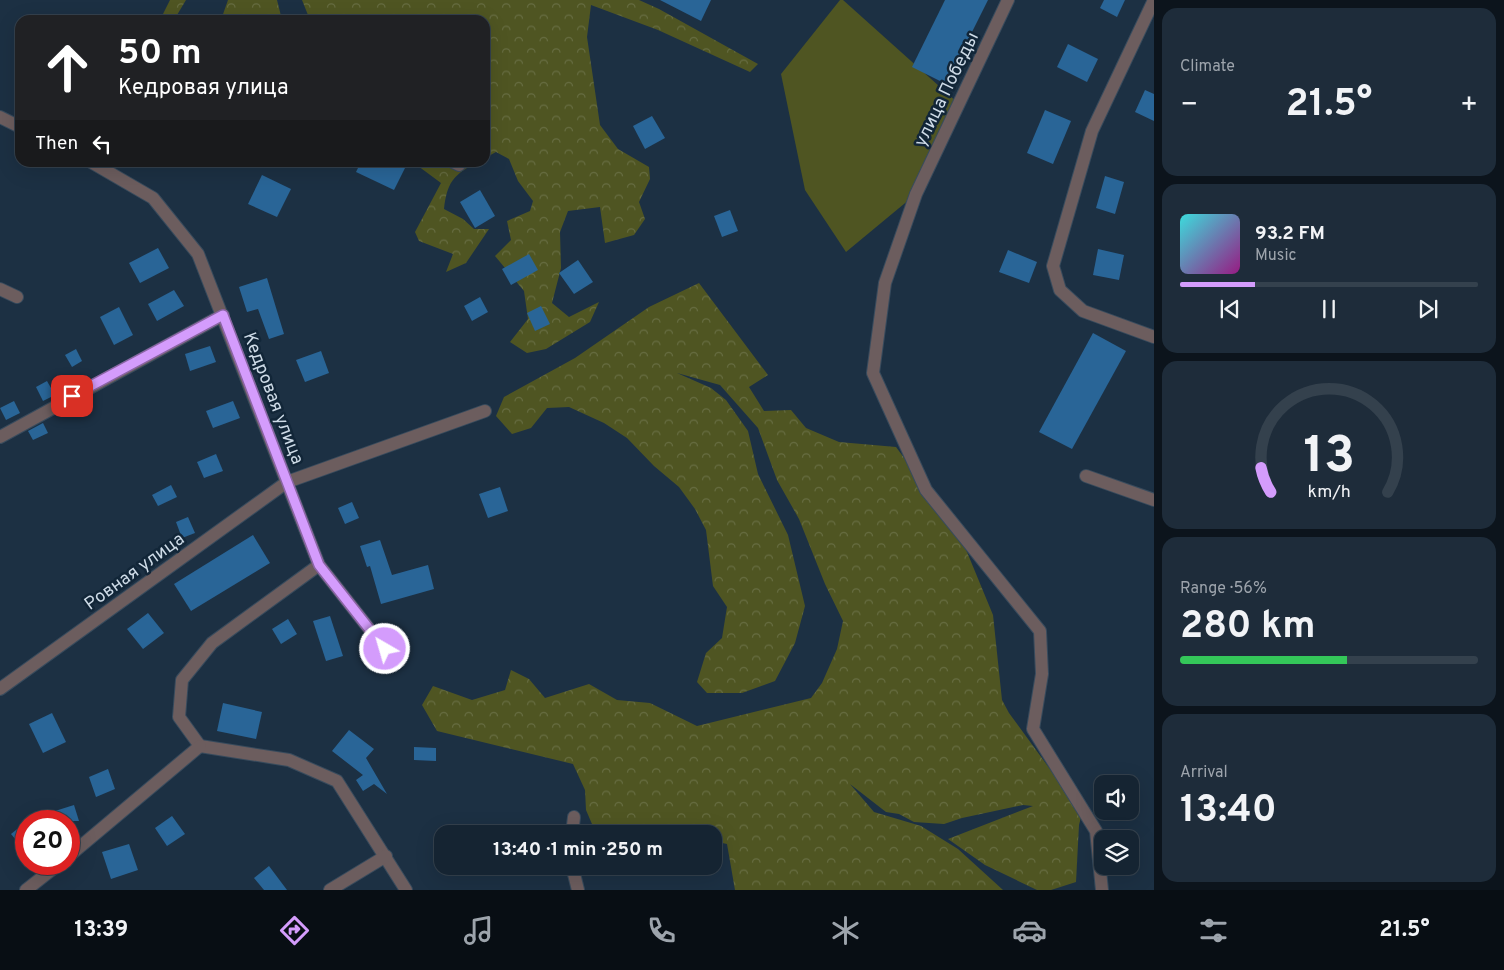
<!DOCTYPE html>
<meta charset="utf-8">
<style>
body{margin:0;font-family:Overpass,sans-serif;background:#1e2c3a;color:#f1f3f6;height:100vh;display:flex;flex-direction:column;font-size:19px;white-space:nowrap}
*{box-sizing:border-box;margin:0}
p{font-size:16px;color:#9da4ac}
.icon{flex:none;width:28px;height:28px;fill:none;stroke:currentColor;stroke-width:2;stroke-linecap:round;stroke-linejoin:round}
.map{position:relative;flex:1;overflow:hidden}
.drawer{display:flex;flex-direction:column;gap:8px;padding:8px;background:#0c141c;width:350px}
.drawer>*{flex:none}
.hud{position:absolute;left:15px;top:15px;width:475px;height:152px;border-radius:15px;box-shadow:0 5px 20px #0002,0 0 0 1px #34414d;background:#202124;color:#fff;overflow:hidden}
.fabs{position:absolute;left:1094px;top:775px;display:grid;gap:10px}
.fabs a{display:grid;place-items:center;width:45px;height:45px;border-radius:10px;background:#152432;box-shadow:0 5px 20px #0002,0 0 0 1px #34414d;font-size:25px}
.speed{position:absolute;left:15px;top:810px;display:flex;gap:10px;font-size:25px;font-weight:700;text-align:center}
.speed>*{display:grid;place-content:center;width:65px;height:65px;border-radius:50%;background:#152432;box-shadow:0 5px 20px #0002,0 0 0 1px #34414d;line-height:1}
.speed .limit{border:8px solid #d22;background:#fff;color:#111}
.pin{position:absolute;display:grid;place-items:center;width:42px;height:42px;color:#fff;margin:-21px;border-radius:10px;box-shadow:0 2px 8px #0006}
.me{position:absolute;width:55px;margin:-28px;rotate:322deg;stroke-linejoin:round;filter:drop-shadow(0 0 4px #0008)}
.turn{display:flex;align-items:center;gap:18px;height:105px;padding:0 20px;font-size:22px}
.turn .icon{width:65px;height:65px;stroke-width:2.5}
.turn b{display:block;font-size:35px;line-height:42px}
.then{display:flex;align-items:center;height:48px;padding:0 20px;background:#0003;gap:10px;font-size:19px}
.big{font-size:38px;font-weight:700;line-height:1.1}
.drawer .tile{flex:1;display:flex;flex-direction:column;justify-content:center;gap:8px;min-width:0;padding:0 18px;border-radius:15px;background:#1e2c3a}
.drawer .dial{align-items:center;gap:0}
.dial svg{height:130px;overflow:visible;fill:none;stroke:#34414d;stroke-width:7;stroke-linecap:round;text-anchor:middle}
.dial text{fill:#f1f3f6;stroke:none}
.song{display:flex;align-items:center;gap:15px}
.cover{width:60px;height:60px;border-radius:8px;background:linear-gradient(135deg,hsl(180 70% 55%),hsl(310 70% 35%))}
.played{height:5px;border-radius:2px;background:linear-gradient(90deg,#d49cfc 25%,#34414d 25%)}
.keys{display:flex;justify-content:space-around;direction:ltr}
.heat{display:flex;justify-content:space-between;align-items:center;font-size:28px;direction:ltr}
.charge{height:8px;border-radius:4px;background:linear-gradient(90deg,#34c759 56%,#34414d 0)}
.trip{position:absolute;left:434px;top:825px;width:288px;height:50px;border-radius:15px;background:#152432;box-shadow:0 5px 20px #0002,0 0 0 1px #34414d;font-weight:700;line-height:50px;text-align:center}
.dock{display:flex;height:80px;justify-content:space-around;align-items:center;background:#080e14;color:#9da4ac}
.dock .icon{width:35px;height:35px}
.dock .current{color:#d49cfc}
.dock b{font-size:22px;color:#f1f3f6}
main{display:flex;flex:1;min-height:0}
.map>svg:first-child{display:block}
</style>
<main>
<div class="map">
<svg width="1154" height="890" viewBox="0 0 1154 890">
<defs>
<pattern id="forest-crowns" width="20" height="18" patternUnits="userSpaceOnUse" patternTransform="scale(1.25)"><rect width="20" height="18" fill="#4f5522"/><path d="M2 6a3 3 0 1 1 6 0M12 15a3 3 0 1 1 6 0" fill="none" stroke="#676d42"/></pattern>
</defs>
<rect width="100%" height="100%" fill="#1c3043"/>
<!-- grass -->
<path fill="#4f5522" d="M840,0H843L959,104L916,194L846,252L805,190L781,74Z"/>
<!-- forest -->
<g fill="url(#forest-crowns)">
<path d="M170,0H186L174,20H160Z"/>
<path d="M228,0H277L282,20H221Z"/>
<path d="M302,0H639L659,9L758,64L750,72L658,30L591,5L587,37L600,125L618,149L649,167L650,179L639,202L645,219L634,235L605,243L600,207L568,211L560,232L561,268L552,303L569,317L599,302L590,322L546,349L527,353L510,342L528,319L524,291L495,256L511,240L507,221L530,211L533,201L518,181L509,159L496,152L485,158V20H310Z"/>
<path d="M414,163H476C453,175 447,183 444,209L463,219L474,229H489L466,263L446,272L453,254L419,241L415,232L441,183Z"/>
<path d="M699,283L768,375L749,387L764,411L791,410L806,428L839,442L896,447L948,517L967,552L993,615L1002,700L1009,713L1082,813L1079,825L1076,882L1051,890H1037L985,865L948,839L1033,806L1023,805L962,818L944,824L914,822L899,814L886,812L850,784L874,812L921,826L958,849L1003,890H735L727,844L713,841L712,834H669L592,824L586,810L585,790L573,764L437,731L422,705L433,686L472,700L505,690L511,670L529,679L545,698L589,684L617,700L650,703L697,726L811,698L822,683L837,649L843,621L825,584L799,519L777,480L758,428L720,385L677,373L711,388L726,400L748,431L758,474L788,535L805,606L795,643L775,681L742,693H707L697,682L706,653L722,638L727,607L713,586L706,530L695,509L679,487L654,466L627,438L604,423L569,407L547,408L531,428L512,434L496,416L504,397L575,358L649,307Z"/>
</g>
<!-- building -->
<g fill="#296597">
<path d="M660,0H711L701,21Z"/>
<path d="M945,0H988L946,84L912,67Z"/>
<path d="M1104,0H1125L1117,17L1100,8Z"/>
<path d="M1068,44L1098,59L1087,82L1057,67Z"/>
<path d="M1145,90L1154,94V121L1135,112Z"/>
<path d="M1045,110L1071,121L1053,164L1027,153Z"/>
<path d="M652,116L665,138L645,149L633,126Z"/>
<path d="M361,162H408L394,190L356,172Z"/>
<path d="M262,175L291,189L277,217L248,204Z"/>
<path d="M1105,176L1124,182L1115,214L1096,208Z"/>
<path d="M480,190L495,216L475,228L460,202Z"/>
<path d="M730,210L738,231L722,237L714,216Z"/>
<path d="M158,248L169,268L140,283L129,263Z"/>
<path d="M1098,249L1124,255L1119,280L1093,275Z"/>
<path d="M1008,250L1037,262L1029,283L999,272Z"/>
<path d="M529,254L538,270L511,285L502,269Z"/>
<path d="M578,260L593,282L574,294L559,273Z"/>
<path d="M267,278L284,334L269,339L258,309L247,312L239,287Z"/>
<path d="M174,290L184,306L157,321L148,304Z"/>
<path d="M480,297L488,312L472,321L464,306Z"/>
<path d="M541,306L550,324L535,331L527,313Z"/>
<path d="M119,307L133,335L114,345L100,317Z"/>
<path d="M1093,333L1126,351L1072,449L1039,432Z"/>
<path d="M210,346L216,362L190,371L185,354Z"/>
<path d="M76,349L82,361L72,367L65,355Z"/>
<path d="M321,351L329,373L305,382L296,360Z"/>
<path d="M47,381L55,395L43,401L36,387Z"/>
<path d="M14,401L20,413L6,420L0,408Z"/>
<path d="M233,401L240,418L213,428L206,411Z"/>
<path d="M43,423L48,433L33,440L28,431Z"/>
<path d="M216,454L223,471L204,478L197,462Z"/>
<path d="M171,485L177,497L158,506L152,495Z"/>
<path d="M500,487L508,511L488,518L479,494Z"/>
<path d="M352,502L359,518L345,524L338,508Z"/>
<path d="M188,517L195,533L182,538L176,522Z"/>
<path d="M253,535L270,563L191,611L174,584Z"/>
<path d="M380,540L392,575L428,565L434,589L381,604L370,566L367,567L360,546Z"/>
<path d="M148,613L164,633L143,649L127,629Z"/>
<path d="M330,616L343,656L326,661L313,621Z"/>
<path d="M288,619L297,634L281,644L272,629Z"/>
<path d="M223,703L262,712L256,739L217,731Z"/>
<path d="M52,713L66,742L43,753L29,724Z"/>
<path d="M349,730L374,749L366,758L387,794L374,784L363,791L356,780L363,775L332,751Z"/>
<path d="M414,747L436,748V761L414,760Z"/>
<path d="M108,769L115,789L96,797L89,777Z"/>
<path d="M74,805L79,821H59L55,811Z"/>
<path d="M172,816L185,834L167,846L155,828Z"/>
<path d="M26,822V852L11,834Z"/>
<path d="M129,844L138,870L111,879L102,852Z"/>
<path d="M269,866L287,890H264L254,878Z"/>
</g>
<g fill="none" stroke-linecap="round" stroke-linejoin="round">
<defs>
<g id="minor">
<path d="M1008,0L916,194L885,283L873,373L926,490L1040,631L1042,674L1033,729L1096,831L1102,890"/>
<path d="M1154,0L1092,131L1053,266L1060,290L1083,311L1154,337"/>
<path d="M0,117L20,127"/>
<path d="M91,162L153,198L198,254L319,565L212,643L182,680L179,717L200,746"/>
<path d="M453,162L459,165"/>
<path d="M0,289L17,297"/>
<path d="M0,437L223,315"/>
<path d="M1086,476L1154,500"/>
<path d="M319,565L385,649"/>
<path d="M0,689L287,482L485,411"/>
<path d="M200,746L289,760L337,781L406,890"/>
<path d="M572,834L574,817"/>
<path d="M69,856L200,746"/>
<path d="M572,866L578,890"/>
<path d="M26,890L59,864"/>
<path d="M330,890L386,856"/>
</g>
</defs>
<!-- minor casing -->
<use href="#minor" stroke="#384b5d" stroke-width="14"/>
<!-- minor -->
<use href="#minor" stroke="#6c5d5e" stroke-width="12"/>
</g>
<g fill="none" stroke-linecap="round" stroke-linejoin="round">
<defs>
<path id="route" d="M72,396L223,315L319,565L385,649"/>
</defs>
<!-- route casing -->
<use href="#route" stroke="#8a65a4" stroke-width="12"/>
<!-- route -->
<use href="#route" stroke="#d49cfc" stroke-width="9"/>
</g>
<g text-anchor="middle" stroke-width="5" stroke-linejoin="round" paint-order="stroke">
<!-- street labels -->
<g font-size="18" fill="#cedbe7" stroke="#122638">
<text transform="translate(946 89) rotate(-64)" y="6">улица Победы</text>
<text transform="translate(274 398) rotate(69)" y="6">Кедровая улица</text>
<text transform="translate(134 571) rotate(-36)" y="6">Ровная улица</text>
</g>
</g>
</svg>
<div class="fabs">
<a><svg class="icon" aria-label="sound" viewBox="0 0 24 24"><path d="M4 9h4l5-4v14l-5-4H4zM17 9q2 3 0 6"/></svg></a>
<a><svg class="icon" aria-label="layers" viewBox="0 0 24 24"><path d="M12 4l9 5-9 5-9-5zM3 14l9 5 9-5"/></svg></a>
</div>
<div class="speed"><div class="limit">20</div></div>
<div class="pin" style="left:72px;top:396px;background:#d93025"><svg class="icon" aria-label="arrive" viewBox="0 0 24 24"><path d="M6 21V4h12l-3 4 3 4H6"/></svg></div>
<svg class="me" style="left:385px;top:649px" viewBox="-20 -20 40 40"><circle r="17" fill="#d49cfc" stroke="#fff" stroke-width="3"/><path d="M0-11L8 9 0 5-8 9z" fill="#fff"/></svg>
<div class="trip">13:40 · 1 min · 250 m</div>
<div class="hud">
<div class="turn"><svg class="icon" aria-label="ahead" viewBox="0 0 24 24"><path d="M12 20V5M6 11l6-6 6 6"/></svg><div><b>50 m</b>Кедровая улица</div></div>
<div class="then">Then<svg class="icon" aria-label="left" viewBox="0 0 24 24"><path d="M17 20v-9H6M10 6l-5 5 5 5"/></svg></div>
</div>
</div>
<section class="drawer">
<div class="tile"><p>Climate</p>
<div class="heat"><a>−</a><b class="big">21.5°</b><a>+</a></div>
</div>
<div class="tile">
<div class="song"><i class="cover"></i><div><b>93.2 FM</b><p>Music</p></div></div>
<div class="played"></div>
<div class="keys"><svg class="icon" aria-label="previous" viewBox="0 0 24 24"><path d="M18 5L8 12l10 7zM5 5v14"/></svg><svg class="icon" aria-label="pause" viewBox="0 0 24 24"><path d="M8 5v14M16 5v14"/></svg><svg class="icon" aria-label="next" viewBox="0 0 24 24"><path d="M6 5l10 7-10 7zM19 5v14"/></svg></div>
</div>
<div class="tile dial"><svg viewBox="0 0 100 80">
<path d="M14 69A42 42 0 1 1 86 69"/>
<path d="M14 69A42 42 0 0 1 8 54" stroke="#d49cfc"/>
<text x="50" y="56" font-size="32" font-weight="700">13</text>
<text x="50" y="72" font-size="11">km/h</text>
</svg></div>
<div class="tile"><p>Range · 56%</p><b class="big">280 km</b><div class="charge"></div></div>
<div class="tile"><p>Arrival</p><b class="big">13:40</b></div>
</section>
</main>
<nav class="dock">
<b>13:39</b>
<svg class="icon current" aria-label="directions" viewBox="0 0 24 24"><path d="M12 3l9 9-9 9-9-9zM9 14v-3h6M13 9l2 2-2 2"/></svg>
<svg class="icon" aria-label="music" viewBox="0 0 24 24"><path d="M9 18V5l10-2v13"/><circle cx="6" cy="18" r="3"/><circle cx="16" cy="16" r="3"/></svg>
<svg class="icon" aria-label="phone" viewBox="0 0 24 24"><path d="M5 4h4l2 5-3 2q2 4 5 5l2-3 5 2v4C11 20 4 13 5 4z"/></svg>
<svg class="icon" aria-label="climate" viewBox="0 0 24 24"><path d="M12 3v18M4 7l16 10M4 17L20 7"/></svg>
<svg class="icon" aria-label="car" viewBox="0 0 24 24"><path d="M5 17H2v-5l4-1 3-4h7l3 4 3 1v5h-3M9 17h6M6 11h13"/><circle cx="7" cy="17" r="2"/><circle cx="17" cy="17" r="2"/></svg>
<svg class="icon" aria-label="filters" viewBox="0 0 24 24"><path d="M4 7h16M4 17h16"/><circle cx="9" cy="7" r="2"/><circle cx="15" cy="17" r="2"/></svg>
<b>21.5°</b>
</nav>
